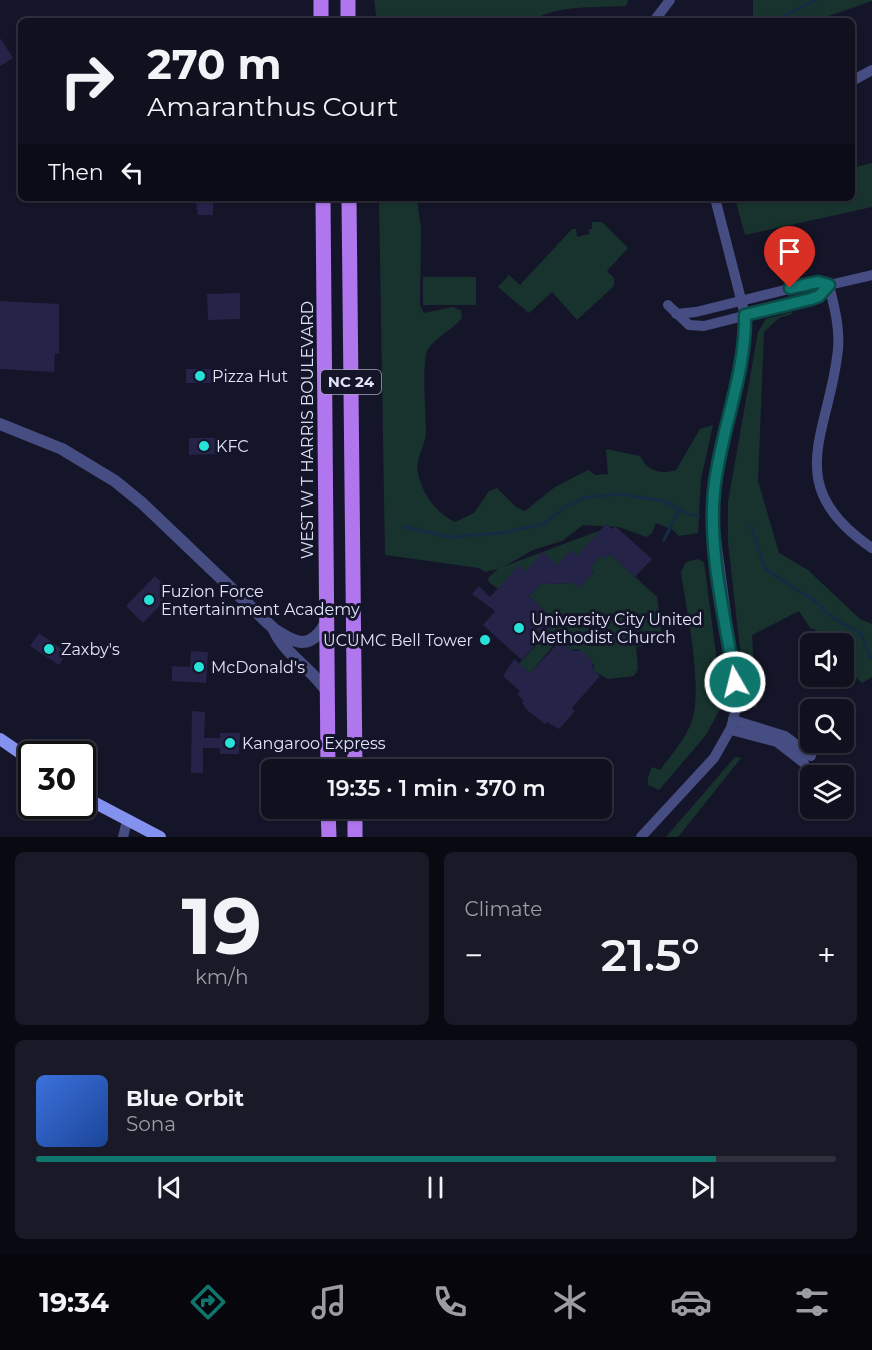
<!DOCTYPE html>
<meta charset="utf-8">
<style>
body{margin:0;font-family:Montserrat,sans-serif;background:#191928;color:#f1f3f6;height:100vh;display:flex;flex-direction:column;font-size:22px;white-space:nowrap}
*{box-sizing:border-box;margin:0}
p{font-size:20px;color:#9c9da4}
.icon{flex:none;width:33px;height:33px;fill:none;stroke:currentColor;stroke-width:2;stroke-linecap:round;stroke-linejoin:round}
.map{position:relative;height:837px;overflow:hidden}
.sheet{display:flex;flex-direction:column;gap:15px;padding:15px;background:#090911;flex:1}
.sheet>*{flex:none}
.hud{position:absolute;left:18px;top:18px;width:837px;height:183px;border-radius:9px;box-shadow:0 2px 4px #0004,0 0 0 2px #30303d;background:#10101f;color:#f1f3f6;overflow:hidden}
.tools{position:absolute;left:800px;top:633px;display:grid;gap:12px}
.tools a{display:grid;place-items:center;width:54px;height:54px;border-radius:9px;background:#10101f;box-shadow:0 2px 4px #0004,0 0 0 2px #30303d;font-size:30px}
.speed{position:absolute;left:18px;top:741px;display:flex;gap:12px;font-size:30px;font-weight:700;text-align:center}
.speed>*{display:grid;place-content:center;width:78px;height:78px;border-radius:50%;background:#10101f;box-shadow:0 2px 4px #0004,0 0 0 2px #30303d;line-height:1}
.speed .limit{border:3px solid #111;border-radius:9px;background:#fff;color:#111}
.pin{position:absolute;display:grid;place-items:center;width:51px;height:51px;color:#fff;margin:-62px -26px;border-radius:50% 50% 50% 0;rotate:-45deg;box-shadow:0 0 6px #0007}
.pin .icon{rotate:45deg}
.me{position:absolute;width:66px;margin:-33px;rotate:352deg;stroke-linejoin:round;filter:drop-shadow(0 0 4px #0008)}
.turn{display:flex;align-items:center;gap:21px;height:126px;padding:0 30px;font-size:27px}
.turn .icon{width:78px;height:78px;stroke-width:2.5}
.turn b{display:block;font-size:42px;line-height:51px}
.then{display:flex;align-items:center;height:57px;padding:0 30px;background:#0003;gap:12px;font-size:22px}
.big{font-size:45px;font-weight:600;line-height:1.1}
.sheet .card{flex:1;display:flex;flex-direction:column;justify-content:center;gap:9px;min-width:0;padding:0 21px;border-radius:9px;background:#191928}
.sheet .dial{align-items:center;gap:0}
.dial b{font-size:78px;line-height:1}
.song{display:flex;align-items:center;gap:18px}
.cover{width:72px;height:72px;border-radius:9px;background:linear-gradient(135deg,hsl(220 70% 55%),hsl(220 70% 35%))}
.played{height:6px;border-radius:3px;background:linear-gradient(90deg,#0f766e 85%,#30303d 85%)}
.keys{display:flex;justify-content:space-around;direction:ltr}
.heat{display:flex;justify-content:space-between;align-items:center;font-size:33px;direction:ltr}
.sheet .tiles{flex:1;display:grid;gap:15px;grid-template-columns:1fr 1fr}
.card:last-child{grid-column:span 2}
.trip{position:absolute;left:261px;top:759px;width:351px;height:60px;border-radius:9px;background:#10101f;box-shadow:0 2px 4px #0004,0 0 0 2px #30303d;font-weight:600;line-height:60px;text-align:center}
.tab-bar{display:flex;height:96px;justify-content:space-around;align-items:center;background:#06060c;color:#9c9da4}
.tab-bar .icon{width:42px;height:42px}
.tab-bar .selected{color:#0f766e}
.tab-bar b{font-size:27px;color:#f1f3f6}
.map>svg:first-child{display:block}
</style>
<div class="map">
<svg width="872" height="837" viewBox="0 0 872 837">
<rect width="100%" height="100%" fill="#151529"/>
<!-- green -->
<g fill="#18332e">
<path d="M374,0H628L626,6C594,8 560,4 531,21H377Z"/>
<path d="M753,0H872V1L814,21H753Z"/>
<path d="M872,163V207L745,235L736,202L749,198H852V168Z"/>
<path d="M379,198H417L421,229L420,305L424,313L452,307L461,310L462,318C453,329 435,338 428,349C421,361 426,416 426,433C425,447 415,458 418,473C422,494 436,513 455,522L474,513L489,491L497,488L516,507L525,511L555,487L588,470L595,475L608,474L606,449L640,456C647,471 660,475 676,470L700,429L713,425L701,479L698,533L679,536L673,530L656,523L652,533L647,537L619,527L583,525L562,541L533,550L503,567L601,530L586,547V564L571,551L558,565L526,571L519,566L498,589L489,582L488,578L498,569L485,572L479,568L385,555Z"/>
<path d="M592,222H602L628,248L607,271L614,278V286L577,320L552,292L529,313L498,287L509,275L520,285L572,229H576L577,237L589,234V229H592Z"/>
<rect x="423" y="277" width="53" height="28"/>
<path d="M791,312L792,314L779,318L764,332L758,481L779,553L808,570L860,619L872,624V677L862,683L848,670L849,658L843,652V644L833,643L818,631L810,628L799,611L752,635L756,708L746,704L728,542V502L758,332L766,319Z"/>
<path d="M610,554L657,597L663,643L636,647L638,669L634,676L608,679L594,671V665L578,649L571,650L547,632L556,622L529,596L541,584L575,583L580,587L594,571L590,568L601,555L605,558Z"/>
<path d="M697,559L704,562L720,685V709L706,735L659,790L648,785V777L652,767L660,770C670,757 682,743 689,728C706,696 686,609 681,572L686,562Z"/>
<path d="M544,636L554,645L530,673L519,664Z"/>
<path d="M735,757L741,758L678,837H666Z"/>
</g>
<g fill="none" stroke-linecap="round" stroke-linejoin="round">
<!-- stream -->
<g stroke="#132c44" stroke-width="3">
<path d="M774,21L817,0"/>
<path d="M751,526L765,569L816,602L829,615L861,634L869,656L872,658"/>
<path d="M405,527L450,537L502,533L544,524L565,507L586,497L621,494L664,501L688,514L699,516"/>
<path d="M664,540L679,509"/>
</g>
</g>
<!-- building -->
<g fill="#252348">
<path d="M0,38L13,58L0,66Z"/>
<path d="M195,198H213V215H198Z"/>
<path d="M240,293V319L208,320L207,294Z"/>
<path d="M0,301L59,304V354L55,353L54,372L0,369Z"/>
<rect x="186" y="369" width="28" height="14"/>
<path d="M189,438H220V454L189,455Z"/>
<path d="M606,524L612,529L615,526L652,559L635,577L610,554L605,559L601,555L590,568L594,571L579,588L575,583L541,584L529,596L556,622L522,660L483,625L495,611L472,594L479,586L490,597L519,565L526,571L543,552L558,565L571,550L577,556Z"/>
<path d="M155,576L172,593L143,623L126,606Z"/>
<path d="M39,633L67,653L59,665L30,646Z"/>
<path d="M560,641L571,650L582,651L591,659L594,671L600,676L572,708L575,711L559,729L547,722L545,724L528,711L522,703L524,701L517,694L520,691L503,676L514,659L530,673Z"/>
<path d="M191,651L208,652L206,683L172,681V666L190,667Z"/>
<path d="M192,711L205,712L204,738H220V733H240L239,754H220V748H203V773H191Z"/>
</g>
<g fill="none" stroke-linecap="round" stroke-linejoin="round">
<!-- minor -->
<g stroke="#464d82" stroke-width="10">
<path d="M654,21L670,0"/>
<path d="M852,81L872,70"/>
<path d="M829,285C834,306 840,327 838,349C830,433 779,485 872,548"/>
<path d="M668,305L689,325L704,326L811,299L819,296L829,285"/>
<path d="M676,314L696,312L809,284L829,285L872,275"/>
<path d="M733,720L785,736L811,756"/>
<path d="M731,730L777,742L804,763"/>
<path d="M123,837L127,821"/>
<path d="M641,837L714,758L731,728L735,712V682L713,517L715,479L741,368L745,315L715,198"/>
</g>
<!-- tertiary -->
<g stroke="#464d82" stroke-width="12">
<path d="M0,424L62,449L115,481L142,503L274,629C298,645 311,650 327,621"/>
<path d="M274,630C286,656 313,669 328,693"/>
</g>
<!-- secondary -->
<g stroke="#8492ef" stroke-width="12">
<path d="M0,739L32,761"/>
<path d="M82,796L160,837"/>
</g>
<!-- primary -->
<g stroke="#af76ed" stroke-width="15">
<path d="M321,0V21"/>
<path d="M348,0V21"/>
<path d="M323,198L328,770"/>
<path d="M349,198L355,770"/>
<path d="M328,808L329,837"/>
<path d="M355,808V837"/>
</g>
</g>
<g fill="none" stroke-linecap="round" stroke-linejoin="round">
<defs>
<path id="route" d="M735,682C726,622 708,552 714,491C720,431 746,376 745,315L811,299L819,296L829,285L818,282L790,288"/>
</defs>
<!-- route casing -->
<use href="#route" stroke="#0a4d48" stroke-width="15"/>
<!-- route -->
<use href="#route" stroke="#0f766e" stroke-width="10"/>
</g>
<!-- markers -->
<g fill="#26e2d9" stroke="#151529" stroke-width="2">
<circle cx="200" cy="376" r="6"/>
<circle cx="204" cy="446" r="6"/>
<circle cx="149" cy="600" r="6"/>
<circle cx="519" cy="628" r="6"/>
<circle cx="485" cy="640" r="6"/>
<circle cx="49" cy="649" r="6"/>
<circle cx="199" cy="667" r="6"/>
<circle cx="230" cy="743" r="6"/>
</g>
<g text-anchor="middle" stroke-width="6" stroke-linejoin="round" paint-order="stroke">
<!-- shield labels -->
<rect fill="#151529" stroke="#a4a4bc" stroke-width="1.5" x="321" y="370" width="60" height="24" rx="4.5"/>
<g font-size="15" font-weight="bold" fill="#e1e2fb">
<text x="351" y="387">NC 24</text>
</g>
<!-- poi labels -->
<g font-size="16" fill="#e1e2fb" stroke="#151529" text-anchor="start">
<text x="212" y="382">Pizza Hut</text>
<text x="216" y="452">KFC</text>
<text x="161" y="597">Fuzion Force<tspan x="161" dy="18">Entertainment Academy</tspan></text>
<text x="531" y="625">University City United<tspan x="531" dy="18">Methodist Church</tspan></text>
<text x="473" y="646" text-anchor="end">UCUMC Bell Tower</text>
<text x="61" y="655">Zaxby's</text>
<text x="211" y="673">McDonald's</text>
<text x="242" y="749">Kangaroo Express</text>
</g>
<!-- street labels -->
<g font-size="16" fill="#e1e2fb" stroke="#151529">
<text transform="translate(307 430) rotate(-90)" y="6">WEST W T HARRIS BOULEVARD</text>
</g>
</g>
</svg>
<div class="tools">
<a><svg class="icon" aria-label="sound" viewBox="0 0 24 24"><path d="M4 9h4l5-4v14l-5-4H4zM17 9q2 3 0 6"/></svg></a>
<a><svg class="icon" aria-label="search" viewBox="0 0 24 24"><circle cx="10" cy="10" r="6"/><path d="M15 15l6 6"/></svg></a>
<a><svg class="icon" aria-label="layers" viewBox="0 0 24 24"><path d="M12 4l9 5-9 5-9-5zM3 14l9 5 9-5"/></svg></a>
</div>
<div class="speed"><div class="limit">30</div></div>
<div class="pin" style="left:790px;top:288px;background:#d93025"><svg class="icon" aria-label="arrive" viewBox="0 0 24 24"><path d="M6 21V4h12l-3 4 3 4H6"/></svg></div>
<svg class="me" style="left:735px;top:682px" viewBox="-20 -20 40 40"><circle r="17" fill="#0f766e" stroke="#fff" stroke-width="3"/><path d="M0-11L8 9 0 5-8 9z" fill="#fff"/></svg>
<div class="trip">19:35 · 1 min · 370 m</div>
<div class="hud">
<div class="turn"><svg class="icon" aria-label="right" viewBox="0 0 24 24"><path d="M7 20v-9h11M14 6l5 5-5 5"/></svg><div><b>270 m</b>Amaranthus Court</div></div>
<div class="then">Then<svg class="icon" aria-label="left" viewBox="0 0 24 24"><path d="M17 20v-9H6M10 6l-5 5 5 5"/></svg></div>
</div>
</div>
<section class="sheet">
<div class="tiles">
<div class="card dial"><b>19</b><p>km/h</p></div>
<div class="card"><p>Climate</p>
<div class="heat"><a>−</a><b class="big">21.5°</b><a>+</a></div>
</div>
<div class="card">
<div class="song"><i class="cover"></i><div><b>Blue Orbit</b><p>Sona</p></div></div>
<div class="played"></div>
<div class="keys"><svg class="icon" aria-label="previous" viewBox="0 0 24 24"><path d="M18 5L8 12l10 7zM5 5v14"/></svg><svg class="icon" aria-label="pause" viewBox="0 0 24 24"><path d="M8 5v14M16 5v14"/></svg><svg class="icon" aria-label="next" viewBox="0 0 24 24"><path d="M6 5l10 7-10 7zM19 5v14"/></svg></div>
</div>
</div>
</section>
<nav class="tab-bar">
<b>19:34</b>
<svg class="icon selected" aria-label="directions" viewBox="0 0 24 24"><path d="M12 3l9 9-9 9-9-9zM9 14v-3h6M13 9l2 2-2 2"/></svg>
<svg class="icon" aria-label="music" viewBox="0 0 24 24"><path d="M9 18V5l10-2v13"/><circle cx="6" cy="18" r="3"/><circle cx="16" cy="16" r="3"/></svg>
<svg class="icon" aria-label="phone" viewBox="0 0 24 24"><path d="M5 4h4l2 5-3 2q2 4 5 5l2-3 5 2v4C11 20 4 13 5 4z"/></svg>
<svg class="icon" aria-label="climate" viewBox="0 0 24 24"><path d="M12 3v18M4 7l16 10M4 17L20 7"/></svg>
<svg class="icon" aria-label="car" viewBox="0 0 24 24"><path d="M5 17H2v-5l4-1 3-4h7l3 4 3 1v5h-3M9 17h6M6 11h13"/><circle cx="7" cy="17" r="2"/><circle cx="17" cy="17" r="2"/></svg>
<svg class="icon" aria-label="filters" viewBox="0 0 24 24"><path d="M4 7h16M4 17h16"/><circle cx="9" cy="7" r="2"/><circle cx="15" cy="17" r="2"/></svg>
</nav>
